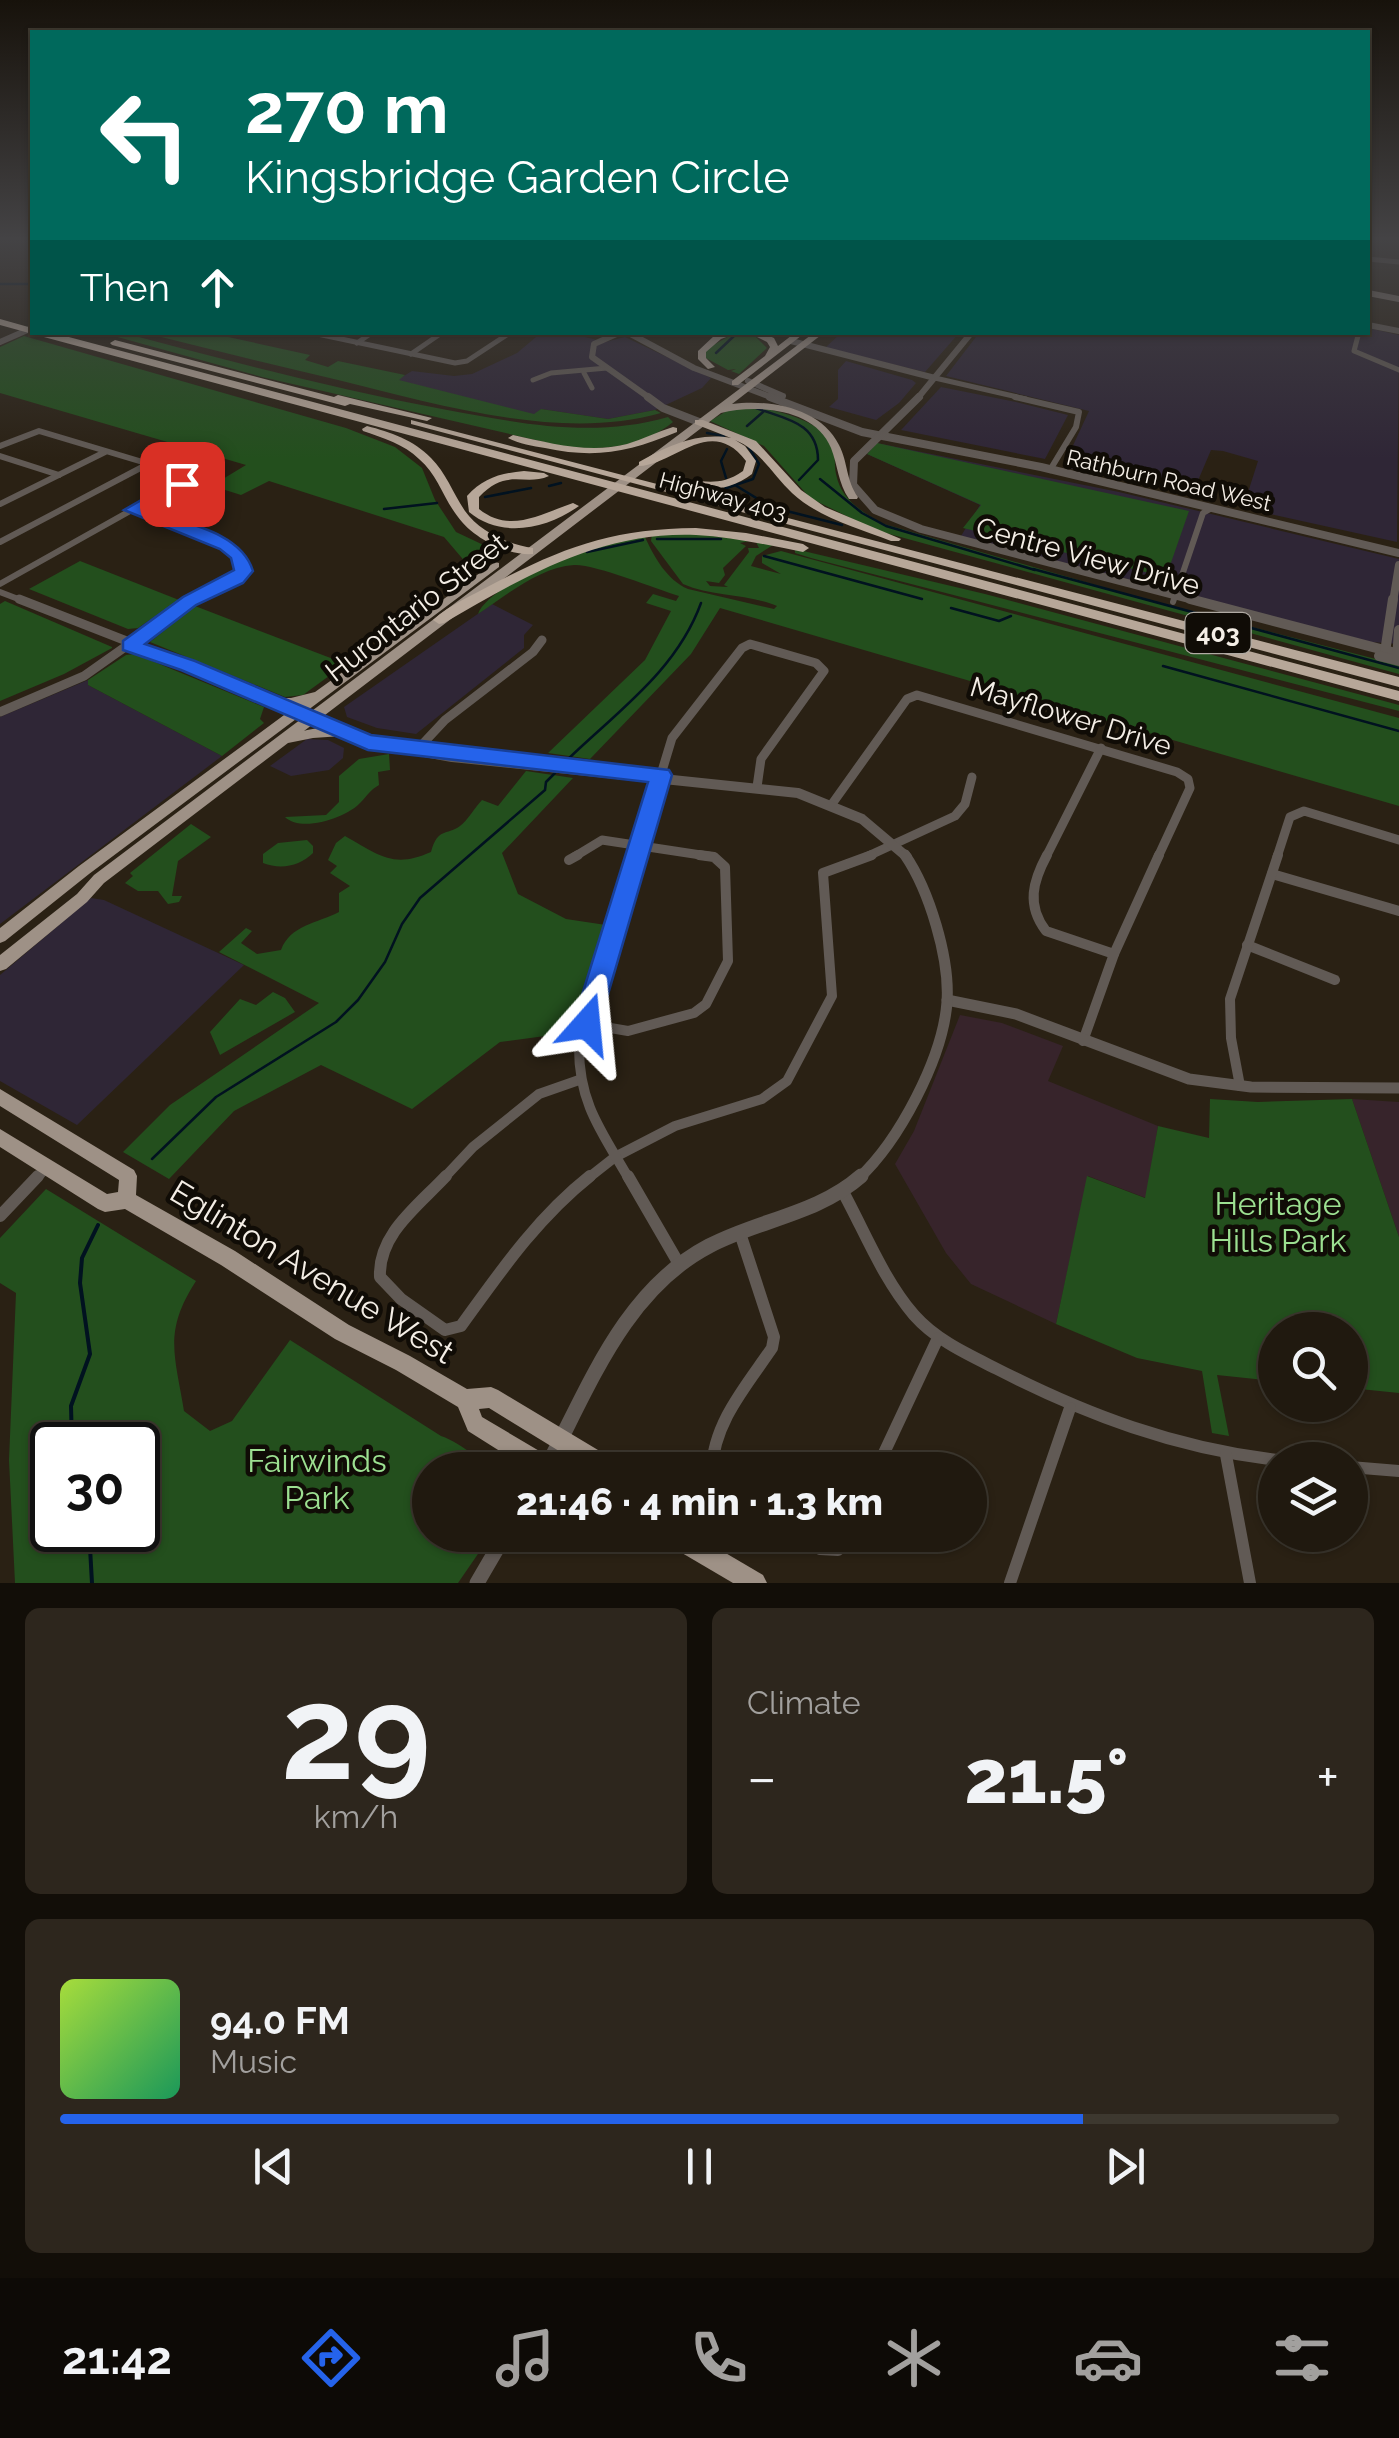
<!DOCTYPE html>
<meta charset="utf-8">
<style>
body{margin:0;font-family:Raleway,sans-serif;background:#2d261d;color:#f1f3f6;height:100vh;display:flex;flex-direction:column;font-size:38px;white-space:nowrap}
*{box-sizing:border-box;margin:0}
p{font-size:32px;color:#a2a09e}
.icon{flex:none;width:55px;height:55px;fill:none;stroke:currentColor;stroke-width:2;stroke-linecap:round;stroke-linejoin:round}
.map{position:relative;height:1583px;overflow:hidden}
.drawer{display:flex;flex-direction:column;gap:25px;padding:25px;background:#120e08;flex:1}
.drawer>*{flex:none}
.guide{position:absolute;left:30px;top:30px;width:1340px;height:305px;border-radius:0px;box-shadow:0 2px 8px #0004,0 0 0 2px #3d382f;background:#00695c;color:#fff;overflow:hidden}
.buttons{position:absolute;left:1258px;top:1312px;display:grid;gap:20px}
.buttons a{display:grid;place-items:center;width:110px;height:110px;border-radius:50%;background:#20190f;box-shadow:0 2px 8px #0004,0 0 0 2px #3d382f;font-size:50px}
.speed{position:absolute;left:30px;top:1422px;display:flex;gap:20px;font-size:50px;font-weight:700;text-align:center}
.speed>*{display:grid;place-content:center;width:130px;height:130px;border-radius:50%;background:#20190f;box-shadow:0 2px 8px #0004,0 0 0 2px #3d382f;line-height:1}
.speed .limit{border:5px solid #111;border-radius:15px;background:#fff;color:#111}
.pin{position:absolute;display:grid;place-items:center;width:85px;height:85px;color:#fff;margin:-42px;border-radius:20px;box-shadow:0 5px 15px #0006}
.me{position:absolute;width:110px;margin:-55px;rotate:18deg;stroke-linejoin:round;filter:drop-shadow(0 0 8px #0008)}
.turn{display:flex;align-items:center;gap:35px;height:210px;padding:0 50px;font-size:45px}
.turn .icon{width:130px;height:130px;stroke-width:2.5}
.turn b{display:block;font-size:70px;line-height:85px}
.then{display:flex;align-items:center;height:95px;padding:0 50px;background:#0003;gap:20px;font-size:38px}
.big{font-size:75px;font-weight:800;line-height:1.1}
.drawer .card{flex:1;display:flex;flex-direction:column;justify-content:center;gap:15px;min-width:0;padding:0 35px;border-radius:15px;background:#2d261d}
.drawer .dial{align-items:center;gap:0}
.dial b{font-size:130px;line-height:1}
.song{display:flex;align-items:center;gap:30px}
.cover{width:120px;height:120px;border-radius:15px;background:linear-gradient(135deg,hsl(80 70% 55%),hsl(150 70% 35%))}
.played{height:10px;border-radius:5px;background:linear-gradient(90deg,#2563eb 80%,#3d382f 80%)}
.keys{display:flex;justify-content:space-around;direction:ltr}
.heat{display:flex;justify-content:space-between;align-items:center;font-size:55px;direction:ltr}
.drawer .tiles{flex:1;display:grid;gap:25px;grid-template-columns:1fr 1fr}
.card:last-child{grid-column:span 2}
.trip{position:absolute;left:412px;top:1452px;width:575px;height:100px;border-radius:50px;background:#20190f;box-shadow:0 2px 8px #0004,0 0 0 2px #3d382f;font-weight:800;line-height:100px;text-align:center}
.dock{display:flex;height:160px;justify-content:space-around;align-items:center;background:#0d0a06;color:#a2a09e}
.dock .icon{width:70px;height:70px}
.dock .on{color:#2563eb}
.dock b{font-size:45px;color:#f1f3f6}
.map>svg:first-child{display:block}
</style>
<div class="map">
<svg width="1399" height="1583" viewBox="0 0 1399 1583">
<rect width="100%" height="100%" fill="#2a2114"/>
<!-- commercial -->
<g fill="#2f2636">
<path d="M1368,328L1399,335L1397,542L1243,508L1258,461L1223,451L1211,450L1197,483L1193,485L1138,472L1132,482L1063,467L1089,411L946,376L979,333L1368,332Z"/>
<path d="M542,332L569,333L605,342L625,337L711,378L702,388L655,410L608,419L541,409L534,415L397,380L412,371L454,376L472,374L517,353Z"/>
<path d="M841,333H959L925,372L825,348Z"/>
<path d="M846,361L912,380L916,383L899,403L876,420L829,407L838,399V370Z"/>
<path d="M941,387L1016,402L1068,415L1045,459L901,430Z"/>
<path d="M877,443L1119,492L1399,559V644L1371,642L961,536L980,505L867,454Z"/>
<path d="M492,604L533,625L524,635V648L416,734L377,728L347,717L344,707Z"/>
<path d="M88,680V685L222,756L0,924V717Z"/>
<path d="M307,739L328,740L344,748L343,758L329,770L291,776L270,766Z"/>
<path d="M91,898L104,900L244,965L77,1125L0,1081V975Z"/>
</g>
<!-- education -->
<g fill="#37242b">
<path d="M960,1015L1002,1023L1063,1046L1048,1081L1158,1126L1146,1198L1088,1176L1056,1324L971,1284L946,1253L895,1164L914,1131Z"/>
<path d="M1352,1099L1399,1102V1237Z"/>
</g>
<!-- green -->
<g fill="#234f1d" fill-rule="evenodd">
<path d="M103,333H124C229,361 335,389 442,409C519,423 591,439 668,417L673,422C641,448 604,450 566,447L262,377Z"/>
<path d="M145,333H210L310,355L305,360L328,367L338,361L405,375L399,380L534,414L541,409L608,419L655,410L661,413C560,442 437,404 338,380C273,365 209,349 145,333Z"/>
<path d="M731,335L755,336L767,348L739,374L731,371L736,369L728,370L704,357L705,350Z"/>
<path d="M24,336L346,428L395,447L422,468L435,500L456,532L492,549L467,564L444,537L269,481L241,495L222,489L201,502L188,500L246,465L0,393V347Z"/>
<path d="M761,407C785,414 818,420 831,443C836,452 834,464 836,474C841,500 863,513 884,524L1151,601L1399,665V674L875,530L810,498L764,446L710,421L730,409Z"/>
<path d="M877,443L1189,511L1166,577L963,528L981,505L867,454Z"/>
<path d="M687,532L749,541L740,543L746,546L723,568L725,575L719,583L706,581L710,586L728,587L724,585L749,552L748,548H759L756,542L773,545L756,556L751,566L781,574L762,563V556L781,551L1399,718V806L720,608L691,654L590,759L548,753L645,660L671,611L646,603L653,594L676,601L679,596C656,589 595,564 574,565C540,567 505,596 478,614C485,592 550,561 575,552C596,543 623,541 645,537C654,557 667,580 688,589L774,609L777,606C750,594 713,597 683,584L651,541L652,534Z"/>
<path d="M795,549L985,594L1399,705V711L811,558L795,553Z"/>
<path d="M80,561L179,600L138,628L128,629L29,589Z"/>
<path d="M5,601L112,647V648L64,674L0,701V604Z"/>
<path d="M195,606L341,662L344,665L303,695L285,697L150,642Z"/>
<path d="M135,654L264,707L260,719L264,723L222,756L88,685V680L126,655Z"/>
<path d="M389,754L390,770L378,772L379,785C370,790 368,795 361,802C347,818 301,833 285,817L326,815L339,802V776L359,759Z"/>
<path d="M526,771L573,778L502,853L518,894L566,919L606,925L575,1032L500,1042L412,1109L321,1065L234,1111L169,1179L123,1152L170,1105L319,1003L219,952L246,928L252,931L241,943L257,954L281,950C290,925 318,923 339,912V893L350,886L330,873L337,866L328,860L336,843L345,836C379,855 393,869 431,852C438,827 446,836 460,826C468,820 475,807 482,800L498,806Z"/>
<path d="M191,824L211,837L178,861L172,896H182L179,902L168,904L158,891H138L125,883L133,876L130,873Z"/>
<path d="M307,840L313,846V853C300,866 281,870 263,863V854L278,843Z"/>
<path d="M273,992L285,998L295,1012L220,1055L210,1032L240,999L256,1005Z"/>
<path d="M1210,1099L1258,1102L1352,1099L1399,1237V1393L1350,1388V1330H1275V1381L1217,1375L1229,1436L1212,1433L1202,1371L1137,1358L1056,1324L1087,1176L1145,1198L1158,1126L1209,1138Z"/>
<path d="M46,1189L196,1281C163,1332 175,1355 184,1411L210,1431L232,1421L290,1340L441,1436C464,1444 480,1463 502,1470H430V1535H491L458,1583H15L9,1460L16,1293L0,1283V1238ZM138,1445V1530H52V1445Z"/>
</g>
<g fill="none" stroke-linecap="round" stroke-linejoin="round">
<!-- stream-far1 -->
<g stroke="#011220" stroke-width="2.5">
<path d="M0,284H32"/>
<path d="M716,353L734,336"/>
<path d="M756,408C785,419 818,422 818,460L799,480"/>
<path d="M747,426L763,412"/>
<path d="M707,433L724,436"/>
<path d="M726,478L721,461L727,449"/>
<path d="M820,479L862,513L886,526L1035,570"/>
<path d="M735,485L771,507L842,525"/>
<path d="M549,486L561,483"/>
<path d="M718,491L753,479L759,464L748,446"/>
<path d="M485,497L531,488"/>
<path d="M384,509L437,503"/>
<path d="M657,539H721"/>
<path d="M587,552L643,540"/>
<path d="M764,556L922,599"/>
<path d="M1033,569L1399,668"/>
<path d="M951,608L999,621L1011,616"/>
<path d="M1163,666L1399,731"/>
<path d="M564,763C615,713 676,672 701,603"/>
<path d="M152,1159L216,1097L336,1022L358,1000L385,962L402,924L420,898L545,790L546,782L555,773"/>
</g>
<!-- stream -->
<g stroke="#011220" stroke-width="4">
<path d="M72,1445L71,1406L90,1354L80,1283L82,1258L98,1225"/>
<path d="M89,1530L92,1583"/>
</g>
<!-- minor-far4 -->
<g stroke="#615a55" stroke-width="5">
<path d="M1368,259L1399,262"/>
<path d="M308,332L455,363L467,361L511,332"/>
<path d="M1359,332L1354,351L1399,370"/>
<path d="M357,343L373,332"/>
<path d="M411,354L443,332"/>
<path d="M584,373L592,388"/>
<path d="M935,378L1026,399"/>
<path d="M533,380L551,373L607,368"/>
</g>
<!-- minor-far3 -->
<g stroke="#615a55" stroke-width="6">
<path d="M1015,397L1079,412L1076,427L1050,470"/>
<path d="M0,446L39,431L176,472L187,479L0,584"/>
<path d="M0,456L59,475"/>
<path d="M0,504L105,452"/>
<path d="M133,510C168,523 230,531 244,571L236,579L189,602"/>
<path d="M0,542L148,464"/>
<path d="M0,592L26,602"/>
<path d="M1173,602L1203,513L1212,508"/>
</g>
<!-- minor-far2 -->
<g stroke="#615a55" stroke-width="9">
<path d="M19,599L188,665L310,720"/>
<path d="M0,712L84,676L193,599"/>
<path d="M416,751L445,720L533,652L542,640"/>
<path d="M832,804L907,699L917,695L1177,772L1188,779L1190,788L1158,857"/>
<path d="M574,857L602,840L714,857"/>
<path d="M636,857L672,738L742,648L750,644L816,663L824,671L761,759L757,787"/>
<path d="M866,857L955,816L965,804L972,777"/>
<path d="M1046,857L1101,748"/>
<path d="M1277,857L1290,817L1304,811L1399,840"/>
</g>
<!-- minor-far1 -->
<g stroke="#615a55" stroke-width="10">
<path d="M1047,855C1033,881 1026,905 1046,931L1114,954"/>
<path d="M569,860L578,855"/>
<path d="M1272,874L1399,911"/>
<path d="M1247,945L1335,980"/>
<path d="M587,1024L628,1031L694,1013L706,1004L728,961L725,867L714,857L699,855"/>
<path d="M1083,1041L1114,954L1159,855"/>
<path d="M1240,1086L1231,1038L1230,999L1278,855"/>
<path d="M36,1179L46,1168"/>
<path d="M443,1179L473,1147L539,1094L579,1080"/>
<path d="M587,1179L615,1157L675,1126L762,1099L787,1081L832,996L823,873L872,855"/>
<path d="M629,1179C602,1132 579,1104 579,1048L637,855"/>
</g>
<!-- minor -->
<g stroke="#615a55" stroke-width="12">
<path d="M446,1176C418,1206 378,1234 380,1277L401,1299L445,1330L461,1326C500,1272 537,1218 590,1176"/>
<path d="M628,1176L679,1264"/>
<path d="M842,1190C865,1232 883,1279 914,1315C936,1340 967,1354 997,1369C1087,1415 1175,1448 1277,1460"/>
<path d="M0,1216L38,1176"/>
<path d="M1226,1455L1250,1583"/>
<path d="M1350,1467L1399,1471"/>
<path d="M712,1470C713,1423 747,1385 772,1348L774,1337L740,1233"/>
<path d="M876,1470L938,1338"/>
<path d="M798,1535L820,1549L838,1550L853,1535"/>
<path d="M1010,1583L1070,1408"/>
</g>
<!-- tertiary-far4 -->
<g stroke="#615a55" stroke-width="6">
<path d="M1368,325L1399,331"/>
<path d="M621,332L594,344L592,357L651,399"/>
<path d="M627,332L694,368L776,399"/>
<path d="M791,341L935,378"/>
<path d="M0,342L32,328"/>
<path d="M748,381L783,396"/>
<path d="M917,399L972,332"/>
</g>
<!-- tertiary-far3 -->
<g stroke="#615a55" stroke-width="8">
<path d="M648,397L663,408L699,422"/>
<path d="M770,397L862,432L1041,467L1399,553"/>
<path d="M919,397L854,461L853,485L875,510L921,529L1200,602"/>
<path d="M1393,602L1399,565"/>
</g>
<!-- tertiary-far2 -->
<g stroke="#615a55" stroke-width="10">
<path d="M1190,599L1399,654"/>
<path d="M1385,652L1393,599"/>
<path d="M1379,656L1399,661"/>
<path d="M1397,659L1399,630"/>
<path d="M310,720L359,740L452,757L798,793L862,819L907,857"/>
</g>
<!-- tertiary-far1 -->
<g stroke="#615a55" stroke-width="11">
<path d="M947,1000L1016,1014L1189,1079L1251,1087L1399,1088"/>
<path d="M858,1179C899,1141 943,1058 947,1002C950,958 929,890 905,855"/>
</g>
<!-- tertiary -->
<g stroke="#615a55" stroke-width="15">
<path d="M545,1470C588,1390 623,1291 709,1246C758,1220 818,1214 861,1176"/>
<path d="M477,1583L505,1535"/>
</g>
<!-- secondary -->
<path stroke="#837971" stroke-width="6" d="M1368,293L1399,299"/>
<!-- primary -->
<g fill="#9e9186" fill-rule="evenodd">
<path d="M725,332H740L721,339L706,352V358L715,367L708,369L698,359V351L715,335Z"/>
<path d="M747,332H760L774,338L778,346L796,332H806L738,385H732V381L765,356L770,347L767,342Z"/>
<path d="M815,332H825L732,404C769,399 821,408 839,445C848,462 846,481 858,497L857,499H849C838,483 838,466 831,448C815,408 756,404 721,413L304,731C315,728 335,725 344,733L342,736L313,738L288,743L104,883L87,902L6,969L0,971V955L77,894L94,875Z"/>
<path d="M495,562L499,563V567L89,874L5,941L0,943V928L79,866L299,704C287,707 268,709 260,701L262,698H291L315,692Z"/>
<path d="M0,1089L134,1170L137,1176L136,1195L235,1251L349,1325L410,1356L467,1389L491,1387L498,1390L618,1462L621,1470H590L489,1408L479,1409L482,1417L558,1462L561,1470H530L468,1431L458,1407L396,1370L335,1339L221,1265L125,1209L105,1212L98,1209L0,1147V1129L107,1194L118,1192L119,1180L0,1106Z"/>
<path d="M662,1535H695L763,1575L767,1583H733L665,1543Z"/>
</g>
<!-- motorway -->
<g fill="#b7a799" fill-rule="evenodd">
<path d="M0,319L32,328V332H50L1399,691V701L29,333L0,325Z"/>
<path d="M115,340L334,397L338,395L432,418L427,421L350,404L345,406L112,345L110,343Z"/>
<path d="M411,420L1399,677V687L411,424Z"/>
<path d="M695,420H703L756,441L801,490L825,507L901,539L899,541H891C858,528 819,518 792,493C773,475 760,450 735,440L745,446L756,461L752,474C730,491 698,495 674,484C698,475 715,491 743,471L746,461C711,414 674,465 639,466V462C668,446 697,432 731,438L695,424Z"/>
<path d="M367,426C390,432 414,440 431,458C446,473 453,493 465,511C480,532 508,544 533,548V554C508,556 473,538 458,517C443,498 438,475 419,459C404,444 383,438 363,431L362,429Z"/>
<path d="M673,427L677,428V432C629,452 596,459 545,448C533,446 519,444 508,438L513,435C550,443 589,454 627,444C643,439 657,432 673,427Z"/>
<path d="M524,471L544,473L549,476C524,487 507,467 479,497V509C510,534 540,514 573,503L579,506C547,529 501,539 469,512L467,496C483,478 501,473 524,471Z"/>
<path d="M696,528L746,533L803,544L809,548L803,552C768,545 732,537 696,535C601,531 523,577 444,623L439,624L433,620C449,605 473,595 493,584C566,546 613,529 696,528Z"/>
</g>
</g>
<!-- sky -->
<linearGradient id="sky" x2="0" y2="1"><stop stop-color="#17120b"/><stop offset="0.52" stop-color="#444345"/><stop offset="1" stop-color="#444345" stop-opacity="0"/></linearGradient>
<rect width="1399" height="459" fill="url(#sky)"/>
<!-- route -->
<path fill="#2563eb" stroke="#184099" stroke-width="2.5" d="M176,480L190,484L147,510C183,523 241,531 253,571L243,583L196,605L145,644L195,661L371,735L669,770L672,775L597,1032L587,1035L577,1032L573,1024L648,782L368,750L181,670L123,650V641L183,597L234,570L231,558L220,549L124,510Z"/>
<g text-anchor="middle" stroke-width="9" stroke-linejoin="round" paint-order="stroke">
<!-- far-street labels -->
<g font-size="22" fill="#f4eee6" stroke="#100c06">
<text transform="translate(1169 480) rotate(13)" y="8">Rathburn Road West</text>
<text transform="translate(723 496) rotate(15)" y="8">Highway 403</text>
</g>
<!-- shield labels -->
<rect fill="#100c06" stroke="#b0aaa3" stroke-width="2.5" x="1185.5" y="613" width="65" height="40" rx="8"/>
<g font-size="25" font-weight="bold" fill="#f4eee6">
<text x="1218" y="642">403</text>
</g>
<!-- street labels -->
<g font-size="28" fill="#f4eee6" stroke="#100c06">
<text transform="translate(1088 556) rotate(15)" y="10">Centre View Drive</text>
<text transform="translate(416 607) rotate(-38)" y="10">Hurontario Street</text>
<text transform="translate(1071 716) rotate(17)" y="10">Mayflower Drive</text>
</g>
<!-- near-park labels -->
<g font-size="32" fill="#9ce091" stroke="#100c06">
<text x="1278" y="1215">Heritage<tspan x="1278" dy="37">Hills Park</tspan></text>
<text x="317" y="1472">Fairwinds<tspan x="317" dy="37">Park</tspan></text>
</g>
<!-- near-street labels -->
<g font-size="32" fill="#f4eee6" stroke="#100c06">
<text transform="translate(312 1272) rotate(31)" y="11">Eglinton Avenue West</text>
</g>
</g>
</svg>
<div class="buttons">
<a><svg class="icon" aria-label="search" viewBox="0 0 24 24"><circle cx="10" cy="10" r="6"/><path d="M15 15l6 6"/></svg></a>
<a><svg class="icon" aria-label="layers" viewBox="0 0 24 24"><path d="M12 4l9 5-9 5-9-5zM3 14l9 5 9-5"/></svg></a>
</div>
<div class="speed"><div class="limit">30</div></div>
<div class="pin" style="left:182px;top:484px;background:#d93025"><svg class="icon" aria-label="arrive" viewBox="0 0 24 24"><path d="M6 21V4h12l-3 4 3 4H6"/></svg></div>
<svg class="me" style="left:587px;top:1024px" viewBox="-20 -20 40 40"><path d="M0-17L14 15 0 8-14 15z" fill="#2563eb" stroke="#fff" stroke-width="4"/></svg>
<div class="trip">21:46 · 4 min · 1.3 km</div>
<div class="guide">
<div class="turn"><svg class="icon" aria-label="left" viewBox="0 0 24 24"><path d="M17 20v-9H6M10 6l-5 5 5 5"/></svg><div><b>270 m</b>Kingsbridge Garden Circle</div></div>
<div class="then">Then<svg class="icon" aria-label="ahead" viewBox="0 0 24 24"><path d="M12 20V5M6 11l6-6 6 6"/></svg></div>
</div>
</div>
<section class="drawer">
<div class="tiles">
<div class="card dial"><b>29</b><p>km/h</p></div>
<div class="card"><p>Climate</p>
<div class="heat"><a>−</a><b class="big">21.5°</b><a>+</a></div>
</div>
<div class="card">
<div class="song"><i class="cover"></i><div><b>94.0 FM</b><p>Music</p></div></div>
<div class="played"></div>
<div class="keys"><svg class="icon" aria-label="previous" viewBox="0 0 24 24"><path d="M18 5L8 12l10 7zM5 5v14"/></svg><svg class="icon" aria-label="pause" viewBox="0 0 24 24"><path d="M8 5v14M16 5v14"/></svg><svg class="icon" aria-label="next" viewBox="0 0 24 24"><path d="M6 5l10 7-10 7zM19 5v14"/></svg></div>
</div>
</div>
</section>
<nav class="dock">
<b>21:42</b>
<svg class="icon on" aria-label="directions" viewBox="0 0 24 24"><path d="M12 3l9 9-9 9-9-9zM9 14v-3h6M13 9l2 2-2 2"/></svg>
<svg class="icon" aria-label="music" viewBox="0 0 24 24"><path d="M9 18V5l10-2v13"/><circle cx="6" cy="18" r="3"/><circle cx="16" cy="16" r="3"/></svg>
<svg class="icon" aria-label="phone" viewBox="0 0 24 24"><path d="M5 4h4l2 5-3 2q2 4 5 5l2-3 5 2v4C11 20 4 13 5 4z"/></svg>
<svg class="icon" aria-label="climate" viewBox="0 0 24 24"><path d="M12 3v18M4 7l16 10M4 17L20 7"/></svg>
<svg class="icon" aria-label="car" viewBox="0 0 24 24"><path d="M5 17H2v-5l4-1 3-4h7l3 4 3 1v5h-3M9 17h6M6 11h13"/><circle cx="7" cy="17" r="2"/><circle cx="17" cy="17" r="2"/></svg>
<svg class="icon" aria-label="filters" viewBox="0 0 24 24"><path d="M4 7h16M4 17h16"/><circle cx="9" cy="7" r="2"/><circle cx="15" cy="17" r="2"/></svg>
</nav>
